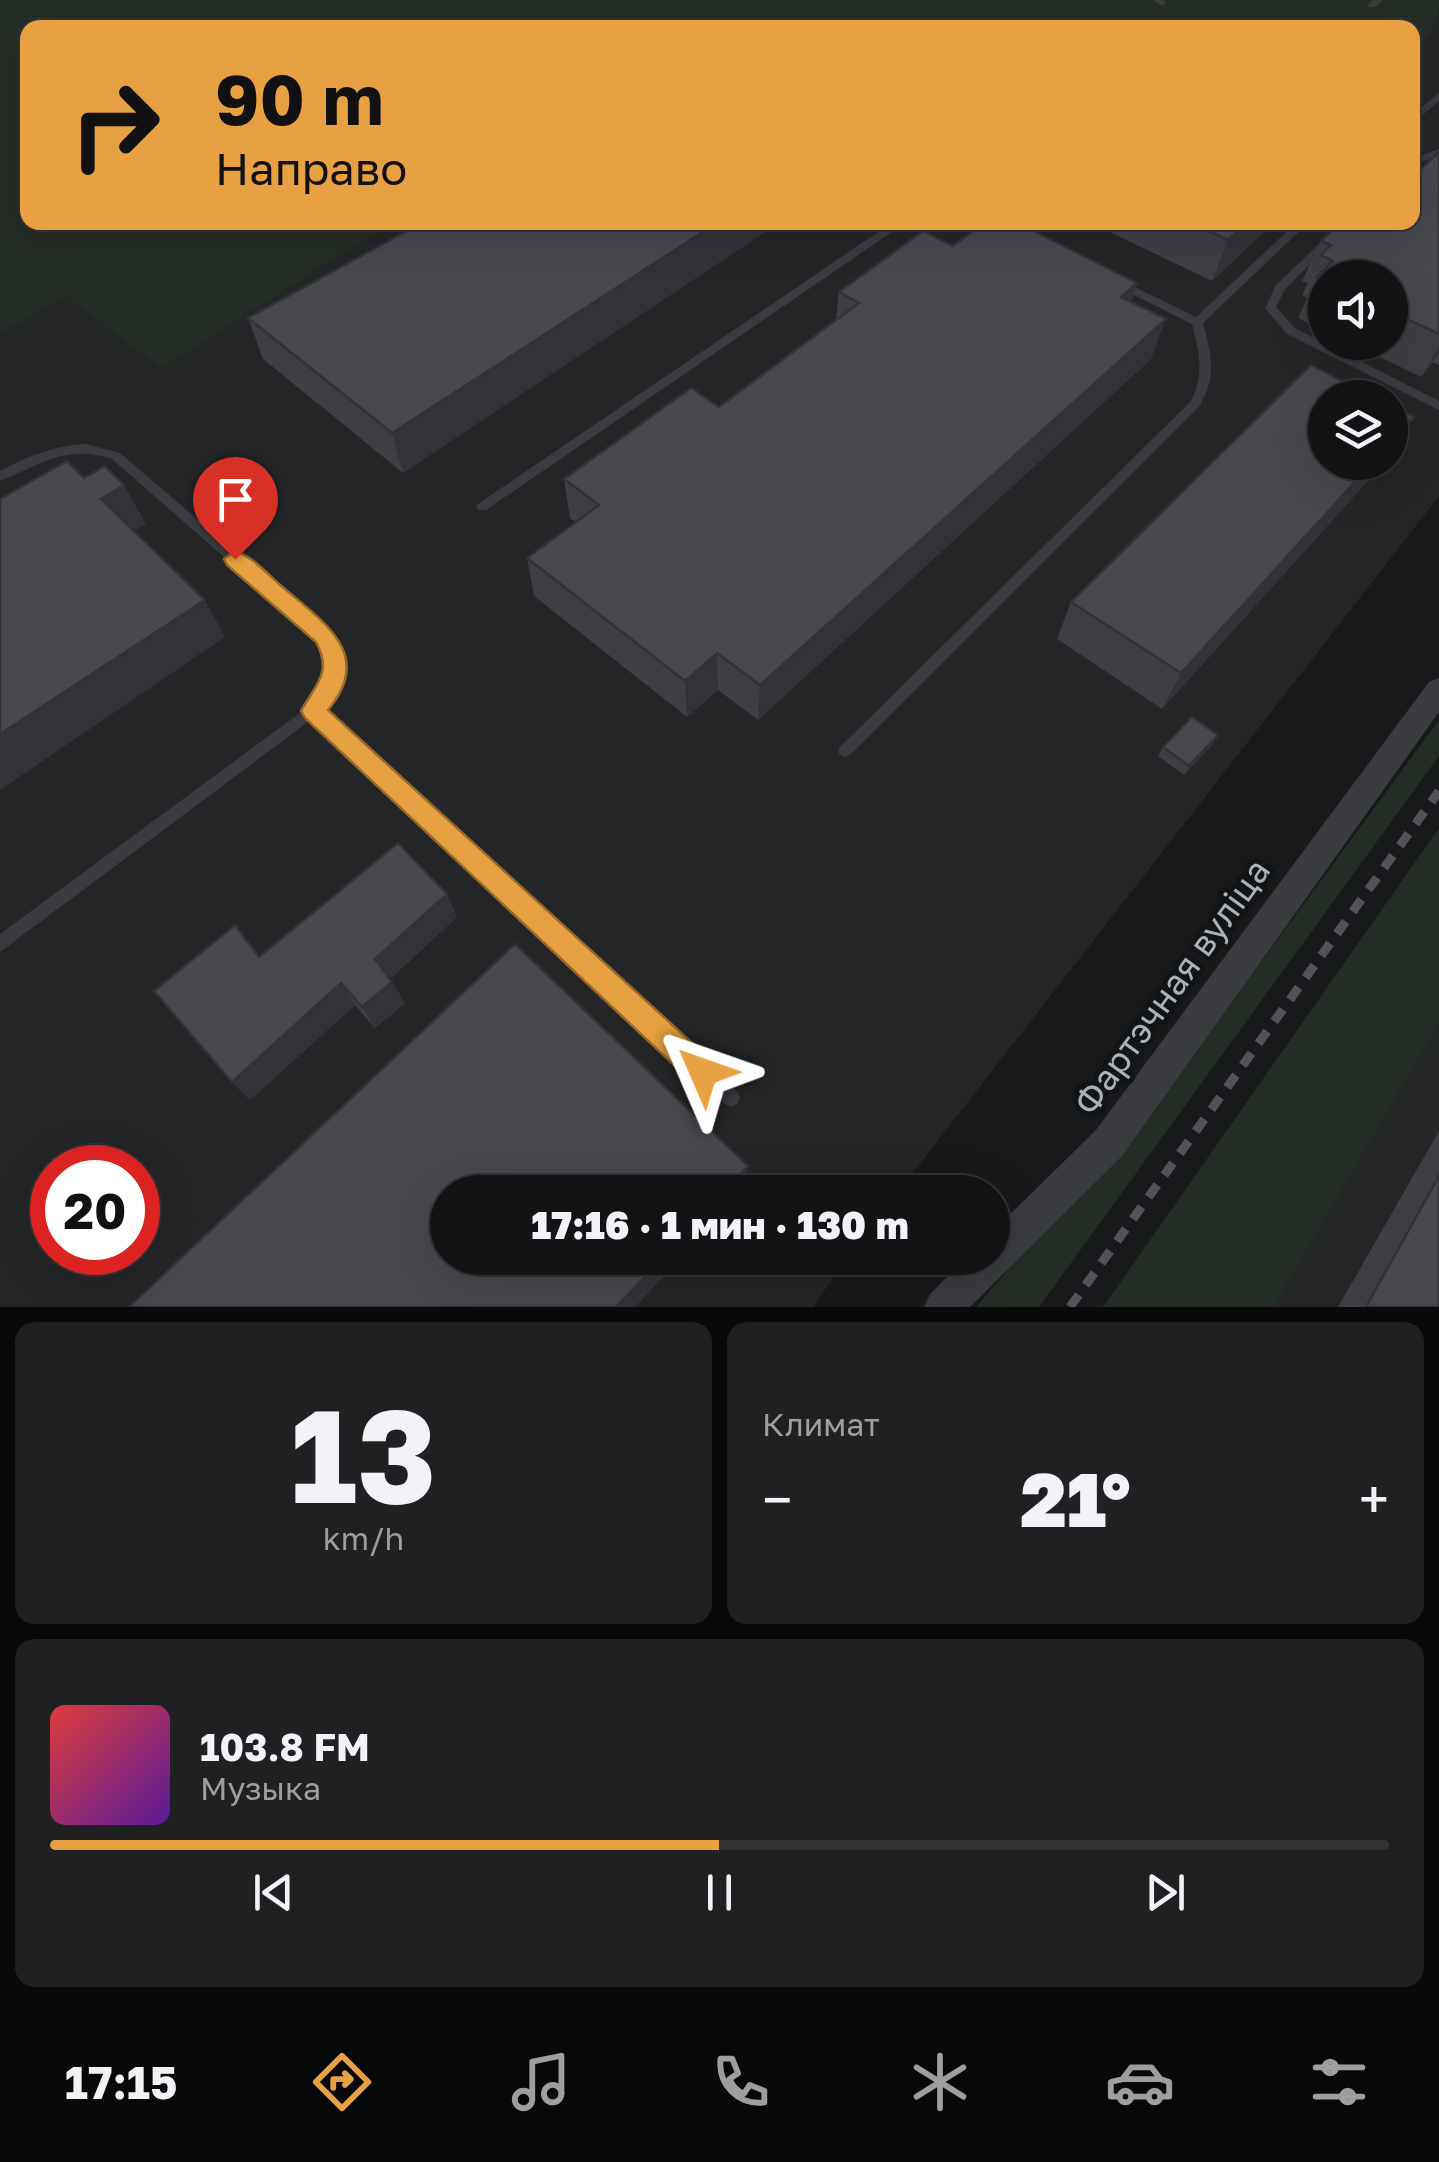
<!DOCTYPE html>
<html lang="ru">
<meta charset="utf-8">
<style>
body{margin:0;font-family:"Golos Text",sans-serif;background:#1f2022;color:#f1f3f6;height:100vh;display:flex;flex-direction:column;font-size:38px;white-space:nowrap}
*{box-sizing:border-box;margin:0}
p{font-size:32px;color:#9c9ea0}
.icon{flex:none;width:55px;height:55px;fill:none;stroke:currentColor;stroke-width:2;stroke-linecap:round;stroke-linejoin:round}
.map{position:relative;height:1307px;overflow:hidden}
.sheet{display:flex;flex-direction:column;gap:15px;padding:15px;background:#0a0a0b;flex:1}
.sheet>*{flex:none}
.guide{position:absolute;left:20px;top:20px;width:1400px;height:210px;border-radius:20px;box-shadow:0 10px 40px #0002,0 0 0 2px #313234;background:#e8a142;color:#111;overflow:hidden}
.tools{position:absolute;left:1308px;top:260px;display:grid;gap:20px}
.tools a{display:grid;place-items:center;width:100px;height:100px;border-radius:50%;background:#121314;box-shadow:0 10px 40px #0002,0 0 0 2px #313234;font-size:50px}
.speed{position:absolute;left:30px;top:1145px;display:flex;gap:20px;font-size:50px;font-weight:700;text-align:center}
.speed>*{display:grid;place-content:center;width:130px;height:130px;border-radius:50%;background:#121314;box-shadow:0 10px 40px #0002,0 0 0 2px #313234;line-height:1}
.speed .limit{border:15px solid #d22;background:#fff;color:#111}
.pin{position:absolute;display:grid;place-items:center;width:85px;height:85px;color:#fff;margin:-102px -42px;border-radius:50% 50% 50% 0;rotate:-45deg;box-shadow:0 0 10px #0007}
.pin .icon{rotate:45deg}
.me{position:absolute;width:110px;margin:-55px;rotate:313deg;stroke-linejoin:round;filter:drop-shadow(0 0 8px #0008)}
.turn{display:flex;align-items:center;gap:35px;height:210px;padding:0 30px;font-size:45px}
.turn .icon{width:130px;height:130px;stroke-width:2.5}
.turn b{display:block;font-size:70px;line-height:85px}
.big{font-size:75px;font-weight:800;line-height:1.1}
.sheet .widget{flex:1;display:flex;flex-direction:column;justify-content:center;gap:15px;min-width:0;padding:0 35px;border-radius:20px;background:#1f2022}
.sheet .dial{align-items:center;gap:0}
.dial b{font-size:130px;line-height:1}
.song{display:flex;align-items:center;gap:30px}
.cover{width:120px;height:120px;border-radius:15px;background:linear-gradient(135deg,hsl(0 70% 55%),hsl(270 70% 35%))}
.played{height:10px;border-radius:5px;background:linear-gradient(90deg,#e8a142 50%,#313234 50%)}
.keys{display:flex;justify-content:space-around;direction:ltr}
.heat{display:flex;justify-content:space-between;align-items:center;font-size:55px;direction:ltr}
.sheet .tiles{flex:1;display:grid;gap:15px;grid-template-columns:1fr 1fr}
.widget:last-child{grid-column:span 2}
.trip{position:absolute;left:430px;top:1175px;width:580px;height:100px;border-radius:50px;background:#121314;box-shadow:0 10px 40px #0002,0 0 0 2px #313234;font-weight:800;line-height:100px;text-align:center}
.tabs{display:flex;height:160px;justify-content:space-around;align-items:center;background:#070808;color:#9c9ea0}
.tabs .icon{width:70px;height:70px}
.tabs .on{color:#e8a142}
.tabs b{font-size:45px;color:#f1f3f6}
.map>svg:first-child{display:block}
</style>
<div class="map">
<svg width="1439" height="1307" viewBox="0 0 1439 1307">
<rect width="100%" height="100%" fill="#18191a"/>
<!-- built -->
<g fill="#242527" fill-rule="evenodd">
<path d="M1439,0V496L898,1192H448V1258H847L813,1307H0V334L66,296L161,367L392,223L1412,222V28L1192,27ZM1325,278H1390V342H1325ZM1325,398H1390V462H1325ZM52,1168H138V1252H52Z"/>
<path d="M1439,1024V1307H1274Z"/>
</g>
<!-- green -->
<g fill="#242d25">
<path d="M0,0H1439C1439,23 1431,35 1413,50L1412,28H28V222L392,223L161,368L66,296L0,334Z"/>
<path d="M1439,720V756L1039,1307H976L1203,1041Z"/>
<path d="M1439,828V1024L1274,1307H1103Z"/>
</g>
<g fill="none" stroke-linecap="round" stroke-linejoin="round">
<!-- lane -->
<g fill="#3a3b3f" fill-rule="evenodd">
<path d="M1153,0H1163L1166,3L1162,6Z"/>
<path d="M1373,0H1383L1375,7H1369L1368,5Z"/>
<path d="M1439,93V101L1412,124V115Z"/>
<path d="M1439,149V155L1412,166V159Z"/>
<path d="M896,222H910L889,234L486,510H478L476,507L478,504L881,230Z"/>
<path d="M1297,222H1309L1203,323C1212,356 1217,376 1199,407L850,755L845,757L840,755L838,751L840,747L1191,401C1205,376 1199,351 1192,324L1114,285V281H1122L1196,317Z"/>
<path d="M1342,222H1353L1285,289L1276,307L1295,328L1439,401V410L1287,334L1265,308L1276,285Z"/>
<path d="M86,444L120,453L329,632C346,664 344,681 322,710L737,1092L740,1098L737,1104L731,1107L725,1104L312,719L0,952V934L308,707C326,685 332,667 319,640L112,459C65,444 41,465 0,481V471C27,457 54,445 86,444Z"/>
</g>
<!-- street -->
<path fill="#3a3b3f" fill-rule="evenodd" d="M1439,678V712L1122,1156L970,1307H924L930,1294L966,1258H992V1232L1096,1130L1429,682Z"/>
<!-- rail -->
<path stroke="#515358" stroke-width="9" stroke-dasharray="15 12" stroke-linecap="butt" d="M1070,1307L1439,791"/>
</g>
<!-- wall -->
<g fill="#3d3f42">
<path d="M1439,152V365L1433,362L1421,377L1349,342H1390V278H1325V331L1298,318L1307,298L1302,295L1308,283L1302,281L1321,241L1419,171Z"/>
<path d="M1089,222H1274L1212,281Z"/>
<path d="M771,228L403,473L263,359L248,318Z"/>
<path d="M953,246L1137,283L1131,302L1151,359L758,720L718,690L687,717L534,596L527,558L575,522L570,518L564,479L719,407L836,320L839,292Z"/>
<path d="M1325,462H1385L1162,709L1057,639L1071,602Z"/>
<path d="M1218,735L1212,745L1184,775L1158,756L1163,747Z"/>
<path d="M447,894L457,917L390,979L405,1003L375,1028L355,1005L250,1100L232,1082L259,956Z"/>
<path d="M1439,1131V1307H1338Z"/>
</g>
<!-- shaded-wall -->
<g fill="#323336">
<path d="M718,222H771V228L403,473L392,433Z"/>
<path d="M1247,222H1274L1212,281L1228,240Z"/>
<path d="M1137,283L1124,324L1121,297Z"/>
<path d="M1166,319L1151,359L758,720L760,685Z"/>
<path d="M1439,347V353L1421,377Z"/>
<path d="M1414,417L1390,457V444Z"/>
<path d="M1373,462H1385L1162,709L1181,673Z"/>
<path d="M124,485L146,524L123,538L101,499Z"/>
<path d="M205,600L225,637L0,790V734Z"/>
<path d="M717,653L718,690L687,717L685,681Z"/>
<path d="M1218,735L1212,745L1184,775L1189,766Z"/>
<path d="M447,894L457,917L387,981L375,959Z"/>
<path d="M392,982L405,1003L375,1028L362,1007Z"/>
<path d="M341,983L355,1005L250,1100L232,1082Z"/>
<path d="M748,1166L746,1186L741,1192H723Z"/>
<path d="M663,1258H681L635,1307H616Z"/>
</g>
<!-- building -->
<g fill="#47494d" stroke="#323336" stroke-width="2.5">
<path d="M1439,152V334L1390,311V278H1325V281L1317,277L1333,261L1321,255L1331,245L1321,241L1340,222H1412V168L1419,171Z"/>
<path d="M423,222H718L392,433L248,318Z"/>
<path d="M985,222H1016L1137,283L1121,297L1166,319L760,685L717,653L685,681L527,558L599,505L564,479L691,388L719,407L859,303L839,292L923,231L953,246Z"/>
<path d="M1189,222H1247L1228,240Z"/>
<path d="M1311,365L1375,398H1325V462H1373L1181,673L1071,602Z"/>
<path d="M1390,405L1414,417L1390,444Z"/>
<path d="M67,461L84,478L105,466L124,485L101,499L205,600L0,734V499Z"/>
<path d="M1192,717L1218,735L1189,766L1163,747Z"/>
<path d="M398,843L447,894L375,959L392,982L362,1007L341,983L232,1082L154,991L235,925L259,957Z"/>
<path d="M515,944L748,1166L723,1192H448V1258H663L616,1307H129Z"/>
<path d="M1439,1176V1307H1366Z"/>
</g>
<!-- route -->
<path fill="#e8a142" stroke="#97692b" stroke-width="2.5" d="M235,551C254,557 270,577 285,589C326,624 374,655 328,710L713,1062L717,1072L713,1083L703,1087L693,1083L305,718L301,711C315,685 333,673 316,642L227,565L224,559Z"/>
<g text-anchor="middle" stroke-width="10" stroke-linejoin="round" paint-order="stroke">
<!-- near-street labels -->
<g font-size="35" fill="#abb1b9" stroke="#131415">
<text transform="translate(1172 987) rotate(-54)" y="12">Фартэчная вуліца</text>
</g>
</g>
</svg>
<div class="tools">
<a><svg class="icon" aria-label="sound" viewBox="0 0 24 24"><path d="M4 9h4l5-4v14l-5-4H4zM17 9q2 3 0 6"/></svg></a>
<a><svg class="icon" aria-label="layers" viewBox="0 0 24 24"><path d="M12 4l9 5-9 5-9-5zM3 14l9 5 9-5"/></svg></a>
</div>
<div class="speed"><div class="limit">20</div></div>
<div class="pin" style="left:235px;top:559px;background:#d93025"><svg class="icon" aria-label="arrive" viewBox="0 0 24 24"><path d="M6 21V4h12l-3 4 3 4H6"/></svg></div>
<svg class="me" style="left:703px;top:1072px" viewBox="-20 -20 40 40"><path d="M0-17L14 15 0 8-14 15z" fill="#e8a142" stroke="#fff" stroke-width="4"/></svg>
<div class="trip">17:16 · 1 мин · 130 m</div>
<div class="guide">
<div class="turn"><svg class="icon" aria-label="right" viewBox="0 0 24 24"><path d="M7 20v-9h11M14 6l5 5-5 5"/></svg><div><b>90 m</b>Направо</div></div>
</div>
</div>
<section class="sheet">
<div class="tiles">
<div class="widget dial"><b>13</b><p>km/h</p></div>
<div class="widget"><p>Климат</p>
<div class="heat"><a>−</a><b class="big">21°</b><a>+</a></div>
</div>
<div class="widget">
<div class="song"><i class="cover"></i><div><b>103.8 FM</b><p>Музыка</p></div></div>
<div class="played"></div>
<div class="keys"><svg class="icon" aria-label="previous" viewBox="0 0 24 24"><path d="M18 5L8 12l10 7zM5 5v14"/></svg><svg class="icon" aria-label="pause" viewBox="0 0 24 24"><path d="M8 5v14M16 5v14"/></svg><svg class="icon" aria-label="next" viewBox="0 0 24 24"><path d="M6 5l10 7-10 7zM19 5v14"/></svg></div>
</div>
</div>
</section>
<nav class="tabs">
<b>17:15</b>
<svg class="icon on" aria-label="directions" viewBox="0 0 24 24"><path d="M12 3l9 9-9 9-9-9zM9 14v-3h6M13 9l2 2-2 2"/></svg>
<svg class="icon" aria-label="music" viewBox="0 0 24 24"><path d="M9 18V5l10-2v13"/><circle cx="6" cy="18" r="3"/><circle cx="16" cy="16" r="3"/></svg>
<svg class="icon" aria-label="phone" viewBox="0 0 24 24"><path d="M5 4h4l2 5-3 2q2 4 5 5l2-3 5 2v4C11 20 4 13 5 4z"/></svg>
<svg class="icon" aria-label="climate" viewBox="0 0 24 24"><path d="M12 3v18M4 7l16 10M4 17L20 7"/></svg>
<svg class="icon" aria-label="car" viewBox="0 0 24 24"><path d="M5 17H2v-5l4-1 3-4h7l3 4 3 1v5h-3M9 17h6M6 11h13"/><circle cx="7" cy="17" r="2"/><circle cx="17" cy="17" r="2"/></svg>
<svg class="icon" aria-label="filters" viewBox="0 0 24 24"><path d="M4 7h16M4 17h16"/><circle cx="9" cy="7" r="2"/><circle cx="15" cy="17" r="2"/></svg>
</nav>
